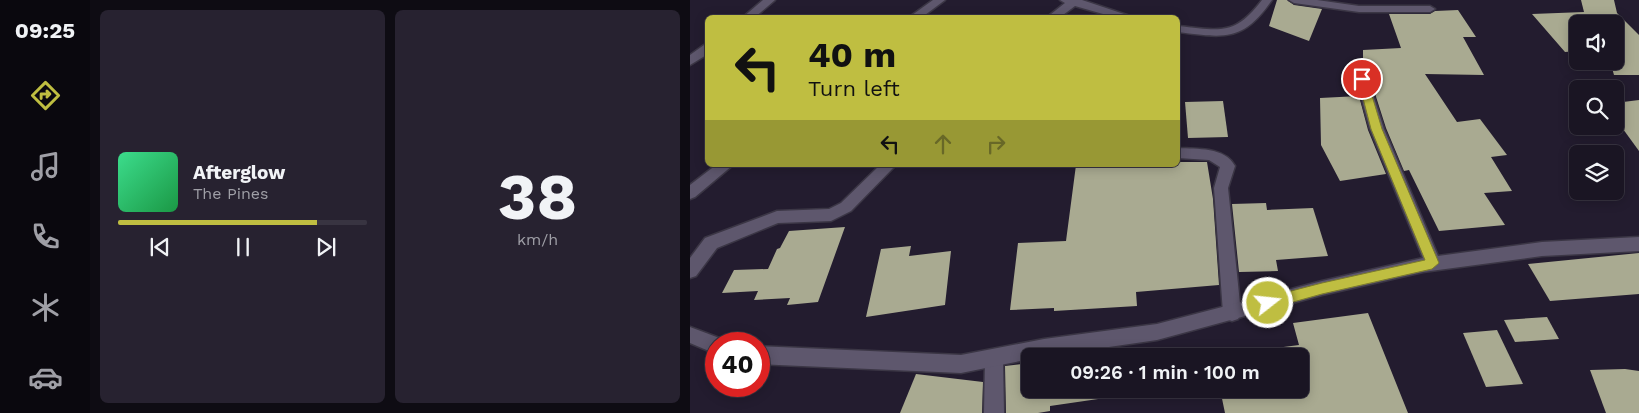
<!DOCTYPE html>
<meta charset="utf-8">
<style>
body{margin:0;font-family:"Work Sans",sans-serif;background:#272230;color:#f1f3f6;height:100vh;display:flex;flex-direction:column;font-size:19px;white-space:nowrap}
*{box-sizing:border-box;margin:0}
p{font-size:16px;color:#9f9fa6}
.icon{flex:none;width:28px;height:28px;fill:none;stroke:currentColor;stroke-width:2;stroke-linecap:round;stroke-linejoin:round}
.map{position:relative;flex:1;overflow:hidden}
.panel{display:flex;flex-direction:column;gap:10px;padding:10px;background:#0e0c13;width:600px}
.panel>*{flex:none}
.hud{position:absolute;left:15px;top:15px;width:475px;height:152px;border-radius:8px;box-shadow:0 2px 12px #0003,0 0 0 1px #383441;background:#bfbe41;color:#111;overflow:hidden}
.buttons{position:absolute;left:879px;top:15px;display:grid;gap:10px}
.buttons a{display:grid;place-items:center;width:55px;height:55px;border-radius:8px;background:#1a1523;box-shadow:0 2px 12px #0003,0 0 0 1px #383441;font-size:25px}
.speed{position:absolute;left:15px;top:332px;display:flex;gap:10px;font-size:25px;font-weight:700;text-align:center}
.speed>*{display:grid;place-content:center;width:65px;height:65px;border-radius:50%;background:#1a1523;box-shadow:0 2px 12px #0003,0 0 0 1px #383441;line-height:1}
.speed .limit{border:8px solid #d22;background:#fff;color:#111}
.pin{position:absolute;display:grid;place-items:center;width:42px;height:42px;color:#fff;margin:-21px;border:2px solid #fff;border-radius:50%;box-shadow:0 1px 5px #0007}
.me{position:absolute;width:55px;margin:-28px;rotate:74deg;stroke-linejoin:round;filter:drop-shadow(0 0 4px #0008)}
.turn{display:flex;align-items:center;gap:18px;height:105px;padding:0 20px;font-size:22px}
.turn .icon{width:65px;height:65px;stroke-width:2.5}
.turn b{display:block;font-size:35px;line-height:42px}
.lanes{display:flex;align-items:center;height:48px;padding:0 20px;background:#0003;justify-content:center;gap:25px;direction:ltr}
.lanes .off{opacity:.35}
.panel .widget{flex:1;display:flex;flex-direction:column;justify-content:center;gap:8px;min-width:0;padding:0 18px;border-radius:8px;background:#272230}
.panel .dial{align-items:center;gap:0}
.dial b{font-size:65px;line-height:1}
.song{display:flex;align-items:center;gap:15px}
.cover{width:60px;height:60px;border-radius:8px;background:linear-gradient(135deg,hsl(150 70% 55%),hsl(140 70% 35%))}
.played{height:5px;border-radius:2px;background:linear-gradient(90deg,#bfbe41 80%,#383441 80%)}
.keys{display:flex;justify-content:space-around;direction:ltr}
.panel .tiles{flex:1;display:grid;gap:10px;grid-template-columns:repeat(2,1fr)}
.trip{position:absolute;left:331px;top:348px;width:288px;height:50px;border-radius:8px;background:#1a1523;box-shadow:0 2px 12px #0003,0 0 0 1px #383441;font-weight:600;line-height:50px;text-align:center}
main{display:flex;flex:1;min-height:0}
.tabs{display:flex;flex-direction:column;width:90px;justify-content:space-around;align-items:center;background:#0a080e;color:#9f9fa6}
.tabs .icon{width:35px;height:35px}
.tabs .active{color:#bfbe41}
.tabs b{font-size:22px;color:#f1f3f6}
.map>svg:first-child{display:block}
</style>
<main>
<nav class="tabs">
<b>09:25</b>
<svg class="icon active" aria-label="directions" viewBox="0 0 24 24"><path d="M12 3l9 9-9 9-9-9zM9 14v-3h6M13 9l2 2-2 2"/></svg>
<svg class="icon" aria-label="music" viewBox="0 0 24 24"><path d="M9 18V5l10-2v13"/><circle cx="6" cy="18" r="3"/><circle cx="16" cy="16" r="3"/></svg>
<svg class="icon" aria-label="phone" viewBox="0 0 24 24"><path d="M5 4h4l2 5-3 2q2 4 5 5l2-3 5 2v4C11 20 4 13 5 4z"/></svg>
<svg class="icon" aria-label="climate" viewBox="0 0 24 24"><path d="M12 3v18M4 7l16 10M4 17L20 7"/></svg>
<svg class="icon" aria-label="car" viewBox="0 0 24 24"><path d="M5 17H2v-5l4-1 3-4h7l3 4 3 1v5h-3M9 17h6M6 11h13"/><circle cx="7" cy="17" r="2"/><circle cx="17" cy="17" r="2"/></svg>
</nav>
<section class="panel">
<div class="tiles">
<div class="widget">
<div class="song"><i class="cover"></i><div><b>Afterglow</b><p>The Pines</p></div></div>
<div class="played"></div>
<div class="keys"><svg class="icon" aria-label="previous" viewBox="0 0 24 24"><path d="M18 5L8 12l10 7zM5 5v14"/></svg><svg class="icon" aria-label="pause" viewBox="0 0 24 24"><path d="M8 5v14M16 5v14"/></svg><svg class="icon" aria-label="next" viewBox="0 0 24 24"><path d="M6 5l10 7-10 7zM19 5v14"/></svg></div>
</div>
<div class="widget dial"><b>38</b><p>km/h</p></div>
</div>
</section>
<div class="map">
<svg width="949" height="413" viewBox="0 0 949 413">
<rect width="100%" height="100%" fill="#231c2f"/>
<!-- building -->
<g fill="#a9aa91">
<path d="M587,0H597L604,5L632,9L619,41L579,26Z"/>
<path d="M891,0H924L927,13L949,35V75H924L920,61H925V24H888V51L875,52L842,14L894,12Z"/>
<path d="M768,10L786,37H773L794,75L735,74L767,122L790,119L817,155L801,157L822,191L794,193L815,225L749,231L719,170L714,171L696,128L680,78L673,73V50L711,48L699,14H740L745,11Z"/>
<path d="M669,96L678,130L696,174L650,181L631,145L630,98Z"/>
<path d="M949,100V151L925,118V103Z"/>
<path d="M533,101L538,137L498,138L495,102Z"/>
<path d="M488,162H517L523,199L529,285L446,292L447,306L364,311V308L320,310L328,243L376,241L386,165H488Z"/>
<path d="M576,203L577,210L623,208L638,256L586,260L588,271L549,272L542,204Z"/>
<path d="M155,227L128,302L97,305L100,298L64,300L68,291L32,293L44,270L78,269L87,249L90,248L99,231Z"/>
<path d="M221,246L219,256L261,251L255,305L176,317L191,249Z"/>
<path d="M949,253V294L860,301L838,264Z"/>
<path d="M678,313L718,413H535L530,389H610V356H524L609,345L603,323Z"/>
<path d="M857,317L869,339L825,342L814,320Z"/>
<path d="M807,330L833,384L796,387L773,333Z"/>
<path d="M340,363V389H414L415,398L360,406V411L348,413H316L315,366Z"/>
<path d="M935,369L949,371V413H916L900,370Z"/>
<path d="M226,374L293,382L292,413H210Z"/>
</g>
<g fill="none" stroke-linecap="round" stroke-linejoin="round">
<defs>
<g id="street">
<path d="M73,0H85L64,18H52Z"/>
<path d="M243,0H255L231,18H218Z"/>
<path d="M370,0H392L446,18H427L385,6L369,18H356L375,3Z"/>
<path d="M572,0H582C553,42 535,38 488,32V26C530,30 544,37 572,0Z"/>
<path d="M599,0H627L669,6H740L745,9L740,12H669L604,3Z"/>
<path d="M14,45H18V54L0,65V55Z"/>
<path d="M672,75L678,79L694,129L751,263L749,268L743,270L737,268L680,129L666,79Z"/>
<path d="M488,148C507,149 535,147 545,166L538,188L551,313L548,319L542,321L536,319L533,313L524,188L530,167L519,160L488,158Z"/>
<path d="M26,165H43L5,197L0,199V185Z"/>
<path d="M190,165H206L161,211L141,221L88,223L27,248L6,276L0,278V258L15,238L87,211L139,209L151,203Z"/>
<path d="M304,351L310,354L313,360L314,413H294L295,360L298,354Z"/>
</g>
<g id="secondary">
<path d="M949,237V251L852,256L733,272L632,295L467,340L357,356H340V359L271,373L69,364V346L271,355L354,339L467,324L632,281L733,258L852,242Z"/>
<path d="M0,327L32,339L34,344H26V354L0,343Z"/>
</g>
</defs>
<!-- street casing -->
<use href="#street" stroke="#3b3645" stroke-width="3"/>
<!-- secondary casing -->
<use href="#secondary" stroke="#3b3645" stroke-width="3"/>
<!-- street -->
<use href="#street" fill="#5e576d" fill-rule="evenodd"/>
<!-- secondary -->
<use href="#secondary" fill="#5e576d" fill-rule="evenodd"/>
</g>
<!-- route -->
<path fill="#bfbe41" stroke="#7c7c2a" d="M672,76L677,79L692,129L749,263L742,269L632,294L578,309L574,307L572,303L574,299L578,297L632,283L735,260L681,129L668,79Z"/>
</svg>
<div class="buttons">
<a><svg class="icon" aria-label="sound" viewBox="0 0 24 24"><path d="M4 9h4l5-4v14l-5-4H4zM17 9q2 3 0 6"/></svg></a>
<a><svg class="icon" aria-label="search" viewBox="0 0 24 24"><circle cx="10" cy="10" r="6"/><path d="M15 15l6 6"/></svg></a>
<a><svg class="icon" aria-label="layers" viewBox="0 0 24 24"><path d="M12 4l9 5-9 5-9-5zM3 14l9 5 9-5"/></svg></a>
</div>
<div class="speed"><div class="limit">40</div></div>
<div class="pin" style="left:672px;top:79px;background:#d93025"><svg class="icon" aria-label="arrive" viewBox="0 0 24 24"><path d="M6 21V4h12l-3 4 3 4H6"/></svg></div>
<svg class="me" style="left:578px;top:303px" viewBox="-20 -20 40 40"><circle r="17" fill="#bfbe41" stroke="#fff" stroke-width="3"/><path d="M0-11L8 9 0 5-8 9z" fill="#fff"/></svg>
<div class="trip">09:26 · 1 min · 100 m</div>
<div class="hud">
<div class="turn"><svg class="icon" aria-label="left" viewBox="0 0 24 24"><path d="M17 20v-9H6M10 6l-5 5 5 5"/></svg><div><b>40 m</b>Turn left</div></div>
<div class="lanes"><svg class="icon" aria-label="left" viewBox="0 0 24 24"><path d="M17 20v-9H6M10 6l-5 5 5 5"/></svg><svg class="icon off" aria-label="ahead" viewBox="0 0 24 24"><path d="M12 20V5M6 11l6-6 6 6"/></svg><svg class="icon off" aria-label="right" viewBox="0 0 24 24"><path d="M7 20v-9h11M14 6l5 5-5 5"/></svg></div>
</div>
</div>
</main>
